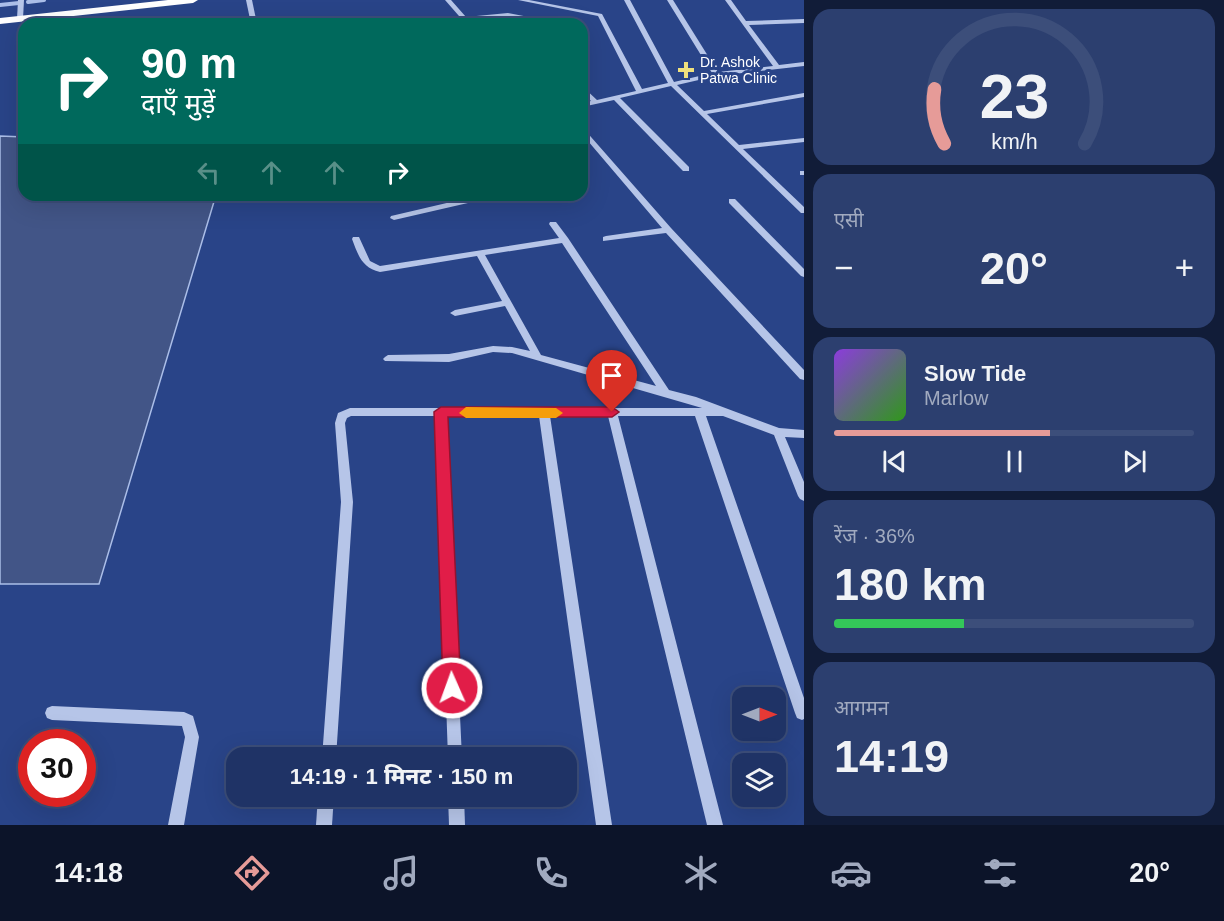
<!DOCTYPE html>
<html lang="hi">
<meta charset="utf-8">
<style>
body{margin:0;font-family:Helvetica,"Noto Sans Devanagari",sans-serif;background:#2c3f6f;color:#f1f3f6;height:100vh;display:flex;flex-direction:column;font-size:22px;white-space:nowrap}
*{box-sizing:border-box;margin:0}
p{font-size:20px;color:#a1aabf}
.icon{flex:none;width:33px;height:33px;fill:none;stroke:currentColor;stroke-width:2;stroke-linecap:round;stroke-linejoin:round}
.map{position:relative;flex:1;overflow:hidden}
.side{display:flex;flex-direction:column;gap:9px;padding:9px;background:#111c38;width:420px}
.side>*{flex:none}
.top-card{position:absolute;left:18px;top:18px;width:570px;height:183px;border-radius:18px;box-shadow:0 6px 24px #0002,0 0 0 2px #3c4e7a;background:#00695c;color:#fff;overflow:hidden}
.needle{width:39px;rotate:90deg}
.tools{position:absolute;left:732px;top:687px;display:grid;gap:12px}
.tools a{display:grid;place-items:center;width:54px;height:54px;border-radius:12px;background:#1f3366;box-shadow:0 6px 24px #0002,0 0 0 2px #3c4e7a;font-size:30px}
.speed{position:absolute;left:18px;top:729px;display:flex;gap:12px;font-size:30px;font-weight:700;text-align:center}
.speed>*{display:grid;place-content:center;width:78px;height:78px;border-radius:50%;background:#1f3366;box-shadow:0 6px 24px #0002,0 0 0 2px #3c4e7a;line-height:1}
.speed .limit{border:9px solid #d22;background:#fff;color:#111}
.pin{position:absolute;display:grid;place-items:center;width:51px;height:51px;color:#fff;margin:-62px -26px;border-radius:50% 50% 50% 0;rotate:-45deg;box-shadow:0 0 6px #0007}
.pin .icon{rotate:45deg}
.me{position:absolute;width:66px;margin:-33px;rotate:358deg;stroke-linejoin:round;filter:drop-shadow(0 0 4px #0008)}
.turn{display:flex;align-items:center;gap:21px;height:126px;padding:0 24px;font-size:27px}
.turn .icon{width:78px;height:78px;stroke-width:2.5}
.turn b{display:block;font-size:42px;line-height:51px}
.lanes{display:flex;align-items:center;height:57px;padding:0 24px;background:#0003;justify-content:center;gap:30px;direction:ltr}
.lanes .off{opacity:.35}
.big{font-size:45px;font-weight:800;line-height:1.1}
.side .tile{flex:1;display:flex;flex-direction:column;justify-content:center;gap:9px;min-width:0;padding:0 21px;border-radius:18px;background:#2c3f6f}
.side .dial{align-items:center;gap:0}
.dial svg{height:156px;overflow:visible;fill:none;stroke:#3c4e7a;stroke-width:7;stroke-linecap:round;text-anchor:middle}
.dial text{fill:#f1f3f6;stroke:none}
.song{display:flex;align-items:center;gap:18px}
.cover{width:72px;height:72px;border-radius:9px;background:linear-gradient(135deg,hsl(270 70% 55%),hsl(110 70% 35%))}
.played{height:6px;border-radius:3px;background:linear-gradient(90deg,#e69b98 60%,#3c4e7a 60%)}
.keys{display:flex;justify-content:space-around;direction:ltr}
.heat{display:flex;justify-content:space-between;align-items:center;font-size:33px;direction:ltr}
.charge{height:9px;border-radius:4px;background:linear-gradient(90deg,#34c759 36%,#3c4e7a 0)}
.trip{position:absolute;left:226px;top:747px;width:351px;height:60px;border-radius:18px;background:#1f3366;box-shadow:0 6px 24px #0002,0 0 0 2px #3c4e7a;font-weight:800;line-height:60px;text-align:center}
.dock{display:flex;height:96px;justify-content:space-around;align-items:center;background:#0c1429;color:#a1aabf}
.dock .icon{width:42px;height:42px}
.dock .selected{color:#e69b98}
.dock b{font-size:27px;color:#f1f3f6}
main{display:flex;flex:1;min-height:0}
.map>svg:first-child{display:block}
</style>
<main>
<div class="map">
<svg width="804" height="825" viewBox="0 0 804 825">
<rect width="100%" height="100%" fill="#294488"/>
<!-- water -->
<path fill="#425587" stroke="#abbee8" stroke-width="1.5" d="M0,136L24,137V195H216L99,584H0Z"/>
<g fill="none" stroke-linecap="round" stroke-linejoin="round">
<!-- stream -->
<g stroke="#abbee8" stroke-width="4">
<path d="M28,2L44,0"/>
<path d="M0,5L19,3"/>
</g>
<!-- minor -->
<g fill="#b6c5e8" fill-rule="evenodd">
<path d="M18,0H24L23,19L20,21L17,19Z"/>
<path d="M246,0H252L257,24H251Z"/>
<path d="M445,0H451L466,17L508,13L565,24H552L508,17L469,20L472,24H466Z"/>
<path d="M518,0H529L602,14L642,89L668,83L624,0H630L674,82L712,73L667,0H673L718,72L773,66L725,0H731L746,21L804,19V23L749,25L779,65L804,62V66L716,76L677,85L704,111L804,93V97L707,114L739,145L804,138V142L743,149L804,207V213H801L671,86L620,98L689,167V171H683L614,100L582,107V103L591,101L582,92V86L597,100L636,91L598,16Z"/>
<path d="M582,128L584,129L671,228L804,370V380L800,379L666,233L603,241V237L606,236L662,228L582,134Z"/>
<rect x="800" y="171" width="4" height="4"/>
<path d="M481,195H495L494,197L394,220L390,218L391,216Z"/>
<path d="M729,199H735L804,269V277L801,276L729,203Z"/>
<path d="M550,222H556L568,238L669,390L696,397L779,428L804,430V438L785,437L804,482V501L800,499L798,496L774,435L723,416H706L804,698V719L802,720L797,718L795,713L695,416H618L723,825H707L608,416H550L612,825H596L539,416H446L462,758H448L436,416H351L347,418L345,423L353,502L336,758H322L341,502L335,423L338,413L350,408H702L512,353L493,352L449,362L385,361L383,359L385,357L388,355L449,354L493,346L512,347L530,351L505,306L455,316L450,313L455,310L502,301L477,256L380,272C362,268 358,255 352,239L353,237H359L370,261L380,266L559,238L549,224ZM562,243L656,386L541,355L485,255Z"/>
<path d="M52,706L184,712L193,716L199,737L184,825H168L185,737L182,726L52,720L47,718L45,713L47,708Z"/>
<path d="M318,796H334L332,825H316Z"/>
<path d="M448,796H464L465,825H449Z"/>
</g>
<!-- highway -->
<path fill="#fff" fill-rule="evenodd" d="M168,0H198L193,3L0,24V18Z"/>
</g>
<!-- route -->
<path fill="#e11d48" stroke="#92132f" stroke-width="1.5" d="M441,407H612L619,412L612,417H448L461,688L458,695L452,698L445,695L443,688L434,412Z"/>
<!-- slow -->
<path fill="#f59e0b" d="M466,407L556,408L563,413L556,418H466L459,413Z"/>
<!-- markers -->
<path fill="#efe07d" stroke="#294488" stroke-width="2" d="M683 61h6v6h6v6h-6v6h-6v-6h-6v-6h6z"/>
<g text-anchor="middle" stroke-width="6" stroke-linejoin="round" paint-order="stroke">
<!-- far-poi labels -->
<g font-size="14" fill="#fff" stroke="#294488" text-anchor="start">
<text x="700" y="67">Dr. Ashok<tspan x="700" dy="16">Patwa Clinic</tspan></text>
</g>
</g>
</svg>
<div class="tools">
<a><svg class="needle" viewBox="-14 -14 28 28"><path d="M0-13l5 13h-10z" fill="#e53935"/><path d="M0 13l5-13h-10z" fill="#a1aabf"/></svg></a>
<a><svg class="icon" aria-label="layers" viewBox="0 0 24 24"><path d="M12 4l9 5-9 5-9-5zM3 14l9 5 9-5"/></svg></a>
</div>
<div class="speed"><div class="limit">30</div></div>
<div class="pin" style="left:612px;top:412px;background:#d93025"><svg class="icon" aria-label="arrive" viewBox="0 0 24 24"><path d="M6 21V4h12l-3 4 3 4H6"/></svg></div>
<svg class="me" style="left:452px;top:688px" viewBox="-20 -20 40 40"><circle r="17" fill="#e11d48" stroke="#fff" stroke-width="3"/><path d="M0-11L8 9 0 5-8 9z" fill="#fff"/></svg>
<div class="trip">14:19 · 1 मिनट · 150 m</div>
<div class="top-card">
<div class="turn"><svg class="icon" aria-label="right" viewBox="0 0 24 24"><path d="M7 20v-9h11M14 6l5 5-5 5"/></svg><div><b>90 m</b>दाएँ मुड़ें</div></div>
<div class="lanes"><svg class="icon off" aria-label="left" viewBox="0 0 24 24"><path d="M17 20v-9H6M10 6l-5 5 5 5"/></svg><svg class="icon off" aria-label="ahead" viewBox="0 0 24 24"><path d="M12 20V5M6 11l6-6 6 6"/></svg><svg class="icon off" aria-label="ahead" viewBox="0 0 24 24"><path d="M12 20V5M6 11l6-6 6 6"/></svg><svg class="icon" aria-label="right" viewBox="0 0 24 24"><path d="M7 20v-9h11M14 6l5 5-5 5"/></svg></div>
</div>
</div>
<section class="side">
<div class="tile dial"><svg viewBox="0 0 100 80">
<path d="M14 69A42 42 0 1 1 86 69"/>
<path d="M14 69A42 42 0 0 1 9 41" stroke="#e69b98"/>
<text x="50" y="56" font-size="32" font-weight="700">23</text>
<text x="50" y="72" font-size="11">km/h</text>
</svg></div>
<div class="tile"><p>एसी</p>
<div class="heat"><a>−</a><b class="big">20°</b><a>+</a></div>
</div>
<div class="tile">
<div class="song"><i class="cover"></i><div><b>Slow Tide</b><p>Marlow</p></div></div>
<div class="played"></div>
<div class="keys"><svg class="icon" aria-label="previous" viewBox="0 0 24 24"><path d="M18 5L8 12l10 7zM5 5v14"/></svg><svg class="icon" aria-label="pause" viewBox="0 0 24 24"><path d="M8 5v14M16 5v14"/></svg><svg class="icon" aria-label="next" viewBox="0 0 24 24"><path d="M6 5l10 7-10 7zM19 5v14"/></svg></div>
</div>
<div class="tile"><p>रेंज · 36%</p><b class="big">180 km</b><div class="charge"></div></div>
<div class="tile"><p>आगमन</p><b class="big">14:19</b></div>
</section>
</main>
<nav class="dock">
<b>14:18</b>
<svg class="icon selected" aria-label="directions" viewBox="0 0 24 24"><path d="M12 3l9 9-9 9-9-9zM9 14v-3h6M13 9l2 2-2 2"/></svg>
<svg class="icon" aria-label="music" viewBox="0 0 24 24"><path d="M9 18V5l10-2v13"/><circle cx="6" cy="18" r="3"/><circle cx="16" cy="16" r="3"/></svg>
<svg class="icon" aria-label="phone" viewBox="0 0 24 24"><path d="M5 4h4l2 5-3 2q2 4 5 5l2-3 5 2v4C11 20 4 13 5 4z"/></svg>
<svg class="icon" aria-label="climate" viewBox="0 0 24 24"><path d="M12 3v18M4 7l16 10M4 17L20 7"/></svg>
<svg class="icon" aria-label="car" viewBox="0 0 24 24"><path d="M5 17H2v-5l4-1 3-4h7l3 4 3 1v5h-3M9 17h6M6 11h13"/><circle cx="7" cy="17" r="2"/><circle cx="17" cy="17" r="2"/></svg>
<svg class="icon" aria-label="filters" viewBox="0 0 24 24"><path d="M4 7h16M4 17h16"/><circle cx="9" cy="7" r="2"/><circle cx="15" cy="17" r="2"/></svg>
<b>20°</b>
</nav>
